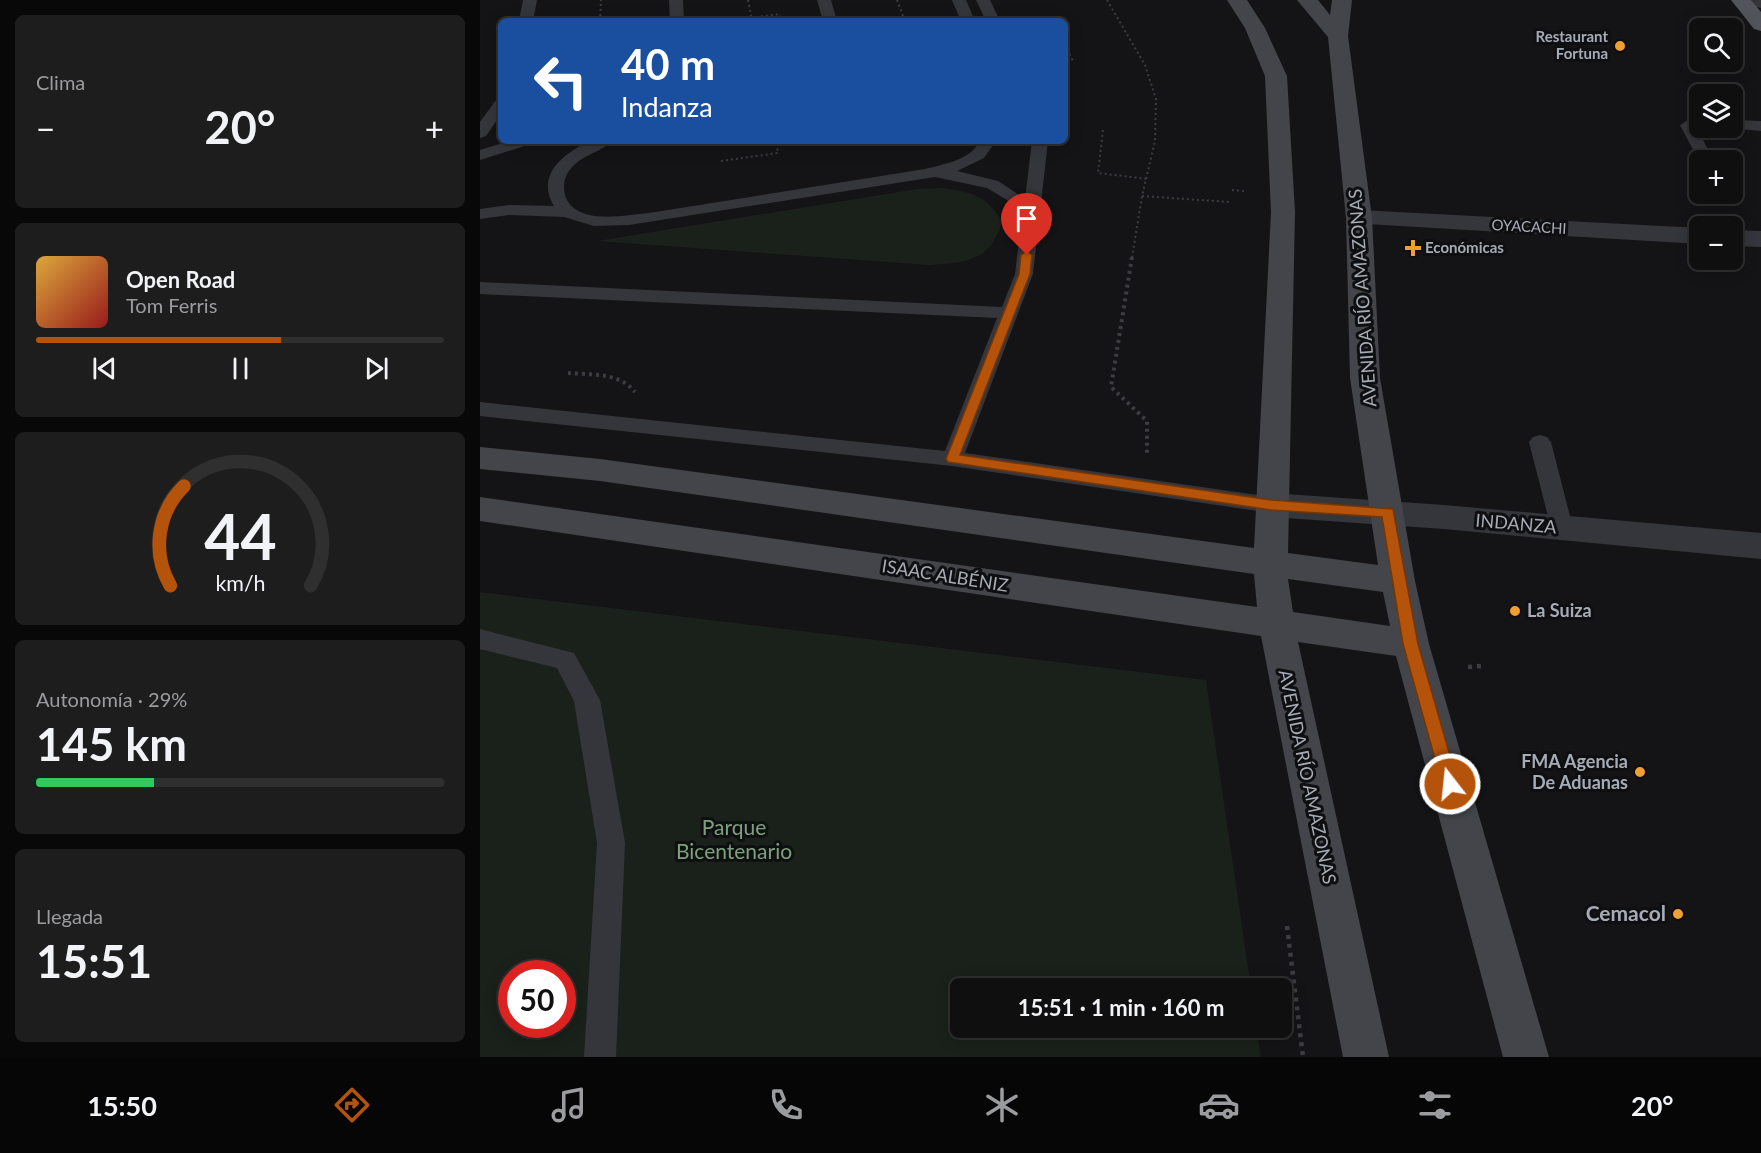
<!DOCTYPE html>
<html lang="es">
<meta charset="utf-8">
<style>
body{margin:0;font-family:Lato,sans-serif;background:#1d1d1e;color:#f1f3f6;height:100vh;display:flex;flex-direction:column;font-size:22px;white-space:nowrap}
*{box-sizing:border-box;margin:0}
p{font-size:20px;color:#9b9c9f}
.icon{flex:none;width:33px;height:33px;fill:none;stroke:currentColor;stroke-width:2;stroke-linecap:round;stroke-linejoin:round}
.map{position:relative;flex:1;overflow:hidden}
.sheet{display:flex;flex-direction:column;gap:15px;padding:15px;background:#080809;width:480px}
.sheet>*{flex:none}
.guide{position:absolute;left:18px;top:18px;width:570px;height:126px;border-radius:9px;box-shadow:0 3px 15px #0003,0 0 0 2px #2f2f30;background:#1a4fa0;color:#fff;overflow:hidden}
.buttons{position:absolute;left:1209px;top:18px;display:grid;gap:12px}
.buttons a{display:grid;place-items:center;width:54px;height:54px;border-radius:9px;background:#0f0f10;box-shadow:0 3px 15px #0003,0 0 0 2px #2f2f30;font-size:30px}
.speed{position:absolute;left:18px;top:960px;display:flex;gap:12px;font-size:30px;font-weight:700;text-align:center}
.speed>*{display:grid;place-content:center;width:78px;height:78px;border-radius:50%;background:#0f0f10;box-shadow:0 3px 15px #0003,0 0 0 2px #2f2f30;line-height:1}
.speed .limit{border:9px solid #d22;background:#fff;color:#111}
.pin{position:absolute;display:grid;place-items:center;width:51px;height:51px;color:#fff;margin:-62px -26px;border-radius:50% 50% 50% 0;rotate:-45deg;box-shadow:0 0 6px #0007}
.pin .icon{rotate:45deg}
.me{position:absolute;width:66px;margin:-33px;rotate:344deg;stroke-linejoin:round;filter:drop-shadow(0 0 4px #0008)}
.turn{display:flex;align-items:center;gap:21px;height:126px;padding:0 24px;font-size:27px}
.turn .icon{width:78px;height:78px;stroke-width:2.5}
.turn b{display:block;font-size:42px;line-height:51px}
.big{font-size:45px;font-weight:700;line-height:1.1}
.sheet .card{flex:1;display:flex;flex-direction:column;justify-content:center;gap:9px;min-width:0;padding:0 21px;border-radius:9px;background:#1d1d1e}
.sheet .dial{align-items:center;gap:0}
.dial svg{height:156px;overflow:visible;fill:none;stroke:#2f2f30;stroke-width:7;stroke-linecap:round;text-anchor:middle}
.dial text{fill:#f1f3f6;stroke:none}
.song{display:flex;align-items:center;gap:18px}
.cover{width:72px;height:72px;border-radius:9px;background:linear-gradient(135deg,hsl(40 70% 55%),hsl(0 70% 35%))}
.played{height:6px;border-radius:3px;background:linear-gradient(90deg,#b45309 60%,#2f2f30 60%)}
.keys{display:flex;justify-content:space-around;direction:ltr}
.heat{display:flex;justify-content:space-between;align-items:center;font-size:33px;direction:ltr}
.charge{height:9px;border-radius:4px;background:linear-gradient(90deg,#34c759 29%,#2f2f30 0)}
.trip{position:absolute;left:470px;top:978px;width:342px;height:60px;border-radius:9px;background:#0f0f10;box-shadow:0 3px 15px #0003,0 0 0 2px #2f2f30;font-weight:700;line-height:60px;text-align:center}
.dock{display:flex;height:96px;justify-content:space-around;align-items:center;background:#060606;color:#9b9c9f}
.dock .icon{width:42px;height:42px}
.dock .selected{color:#b45309}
.dock b{font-size:27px;color:#f1f3f6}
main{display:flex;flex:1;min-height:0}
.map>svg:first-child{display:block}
</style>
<main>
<section class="sheet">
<div class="card"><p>Clima</p>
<div class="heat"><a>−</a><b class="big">20°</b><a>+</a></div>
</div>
<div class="card">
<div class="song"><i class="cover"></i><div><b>Open Road</b><p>Tom Ferris</p></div></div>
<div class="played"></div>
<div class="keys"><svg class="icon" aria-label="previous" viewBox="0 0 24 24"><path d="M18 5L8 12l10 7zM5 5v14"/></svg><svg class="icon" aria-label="pause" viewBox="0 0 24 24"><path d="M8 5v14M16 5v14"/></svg><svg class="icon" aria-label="next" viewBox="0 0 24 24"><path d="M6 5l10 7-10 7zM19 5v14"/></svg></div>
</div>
<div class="card dial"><svg viewBox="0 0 100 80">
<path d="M14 69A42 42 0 1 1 86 69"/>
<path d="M14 69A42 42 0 0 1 21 18" stroke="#b45309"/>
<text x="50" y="56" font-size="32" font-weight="700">44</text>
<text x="50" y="72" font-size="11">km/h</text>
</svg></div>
<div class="card"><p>Autonomía · 29%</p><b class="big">145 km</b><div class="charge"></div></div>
<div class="card"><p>Llegada</p><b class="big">15:51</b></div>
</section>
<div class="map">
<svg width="1281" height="1057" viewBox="0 0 1281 1057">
<rect width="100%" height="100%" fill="#141416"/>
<!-- green -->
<g fill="#1a201a" fill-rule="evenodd">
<path d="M464,188C494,193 505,195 522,221C511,262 485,263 449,265L117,241L437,189Z"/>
<path d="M0,592L726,680L771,988H480V1028H776L781,1057H0ZM32,974H82V1024H32Z"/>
</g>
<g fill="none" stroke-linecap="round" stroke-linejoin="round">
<!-- path-far2 -->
<g stroke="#3b3d42" stroke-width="2" stroke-dasharray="2 3" stroke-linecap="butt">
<path d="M268,0L272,21"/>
<path d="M417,0L425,21"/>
<path d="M627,0L665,65L676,99L675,141L662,196L652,258"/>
<path d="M271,18L299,14L301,21"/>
<path d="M120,21L121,0"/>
<path d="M585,45L594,63"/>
<path d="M623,130L618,173L668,179"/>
<path d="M241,161L298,153L296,141"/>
<path d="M752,190L764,191"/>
<path d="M662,196L750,202"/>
</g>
<!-- path-far1 -->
<g stroke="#3b3d42" stroke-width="4" stroke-dasharray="3 4" stroke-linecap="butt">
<path d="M652,257L631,387L667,421V454"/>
<path d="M88,373C111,375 139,372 155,392"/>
</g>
<!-- path -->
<g stroke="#3b3d42" stroke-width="4.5" stroke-dasharray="4 5" stroke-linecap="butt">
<path d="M988,667L1001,666"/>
<path d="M807,926L823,1057"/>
</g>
<!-- lane -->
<g fill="#35363b" fill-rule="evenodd">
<path d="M43,0H57L53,21H39Z"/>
<path d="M189,0H203L204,21H190Z"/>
<path d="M337,0H351L357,21H343Z"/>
<path d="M472,0H486L495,21H481Z"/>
<path d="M496,0H510L520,21H506Z"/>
<path d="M1271,0H1281V8L1276,7Z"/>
<path d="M21,98V114L6,136L0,138V122L16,100Z"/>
<path d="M1211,118H1220L1221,128H1217L1233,160L1220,161L1218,159L1200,125Z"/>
<path d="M1252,120L1281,121V131L1247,128H1252Z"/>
<path d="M29,141H53L51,144L0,160V150Z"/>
<path d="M110,141H131C120,154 99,154 87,174C83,181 83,193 87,200C101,225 145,215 169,213L445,169C465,164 490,160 500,141H516L504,158L477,171L518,181L545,199L552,141H568L553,274L485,453L791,497L799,499L802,505L799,511L791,513L472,466L0,416V402L465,451L517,318L0,294V282L522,307L535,274L542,216L527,200L507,188L455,177L149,225L114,226L84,217L29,215L0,219V209L29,205L74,206C55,175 84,153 110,141Z"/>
<path d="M1060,435L1067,437L1071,442L1093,528L1090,534L1082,536L1074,534L1071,528L1049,442L1053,437Z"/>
<path d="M0,629L94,653L120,700L145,843L136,1057H104L117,843L94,701L77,668L0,649Z"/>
</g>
<!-- street -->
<g fill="#35363b" fill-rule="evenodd">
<path d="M879,210L1220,228V244L870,223L866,218L870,213Z"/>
<path d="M1252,230L1281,231V247L1252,246Z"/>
<path d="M791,493L964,505L1281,533V559L964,529L791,517L780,513L775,505L780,497Z"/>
</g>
<!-- secondary -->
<path fill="#43454b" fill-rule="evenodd" d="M747,0H767L785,28L807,76L815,212L808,553L898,565L870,378L866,218L848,37L817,0H838L850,15L852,0H872L868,36L892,218L900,378L935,581L949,644L1069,1057H1023L916,656L818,642L909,1057H863L781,636L0,521V497L777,607L774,574L120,481L0,469V447L120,459L774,548L791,212L785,76L765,28ZM808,579L903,592L910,626L813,612Z"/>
<!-- primary -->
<path fill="#51545a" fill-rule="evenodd" d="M1251,0H1271L1281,12V31L1274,29Z"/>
</g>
<!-- route -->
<path fill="#b45309" stroke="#753606" stroke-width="1.5" d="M547,251L552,255L550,274L480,455L791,500L913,509L938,644L978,784L976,789L970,791L964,789L962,784L923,644L902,517L791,510L468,462L466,459L539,274L541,255Z"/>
<!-- markers -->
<g fill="#f19f31" stroke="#0f0f11" stroke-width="2">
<circle cx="1140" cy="46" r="6"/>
<path d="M930 239h6v6h6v6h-6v6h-6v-6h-6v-6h6z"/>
<circle cx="1035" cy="611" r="6"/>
<circle cx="1160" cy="772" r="6"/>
<circle cx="1198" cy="914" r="6"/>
</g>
<g text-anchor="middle" stroke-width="6" stroke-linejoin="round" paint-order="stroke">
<!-- far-poi labels -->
<g font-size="15" font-weight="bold" fill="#a6acb6" stroke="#0f0f11" text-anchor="end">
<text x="1128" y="42">Restaurant<tspan x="1128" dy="17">Fortuna</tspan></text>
<text x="945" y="253" text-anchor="start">Económicas</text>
</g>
<!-- far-street labels -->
<g font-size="15" fill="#a6acb6" stroke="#0f0f11">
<text transform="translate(1049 227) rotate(3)" y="5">OYACACHI</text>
</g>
<!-- street labels -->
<g font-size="18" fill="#a6acb6" stroke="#0f0f11">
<text transform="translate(883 298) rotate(-94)" y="6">AVENIDA RÍO AMAZONAS</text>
<text transform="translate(1036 524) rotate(5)" y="6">INDANZA</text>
<text transform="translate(465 576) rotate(9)" y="6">ISAAC ALBÉNIZ</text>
<text transform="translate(827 777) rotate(78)" y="6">AVENIDA RÍO AMAZONAS</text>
</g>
<!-- poi labels -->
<g font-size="18" font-weight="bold" fill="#a6acb6" stroke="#0f0f11" text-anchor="start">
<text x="1047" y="617">La Suiza</text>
<text x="1148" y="768" text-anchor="end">FMA Agencia<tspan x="1148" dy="21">De Aduanas</tspan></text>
</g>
<!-- near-park labels -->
<g font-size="21" fill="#7ea17d" stroke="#0f0f11">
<text x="254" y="835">Parque<tspan x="254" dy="24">Bicentenario</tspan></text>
</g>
<!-- near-poi labels -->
<g font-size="21" font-weight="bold" fill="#a6acb6" stroke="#0f0f11" text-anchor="end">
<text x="1186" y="921">Cemacol</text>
</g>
</g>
</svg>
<div class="buttons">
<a><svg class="icon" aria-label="search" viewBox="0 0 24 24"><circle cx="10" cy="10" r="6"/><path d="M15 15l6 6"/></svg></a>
<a><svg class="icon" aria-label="layers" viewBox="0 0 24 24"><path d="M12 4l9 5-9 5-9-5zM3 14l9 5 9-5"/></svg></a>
<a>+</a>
<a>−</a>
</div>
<div class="speed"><div class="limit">50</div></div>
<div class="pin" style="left:547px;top:255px;background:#d93025"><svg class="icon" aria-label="arrive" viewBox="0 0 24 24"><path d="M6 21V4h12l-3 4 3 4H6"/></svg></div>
<svg class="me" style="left:970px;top:784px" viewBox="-20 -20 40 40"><circle r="17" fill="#b45309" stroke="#fff" stroke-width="3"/><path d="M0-11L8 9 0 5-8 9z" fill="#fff"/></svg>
<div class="trip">15:51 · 1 min · 160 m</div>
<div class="guide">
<div class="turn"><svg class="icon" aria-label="left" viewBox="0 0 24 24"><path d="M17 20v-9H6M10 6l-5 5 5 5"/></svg><div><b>40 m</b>Indanza</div></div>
</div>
</div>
</main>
<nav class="dock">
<b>15:50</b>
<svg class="icon selected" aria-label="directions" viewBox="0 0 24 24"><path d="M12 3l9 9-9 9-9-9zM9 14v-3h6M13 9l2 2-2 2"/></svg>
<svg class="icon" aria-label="music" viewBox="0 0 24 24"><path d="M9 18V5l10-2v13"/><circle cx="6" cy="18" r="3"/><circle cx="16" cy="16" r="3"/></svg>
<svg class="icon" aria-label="phone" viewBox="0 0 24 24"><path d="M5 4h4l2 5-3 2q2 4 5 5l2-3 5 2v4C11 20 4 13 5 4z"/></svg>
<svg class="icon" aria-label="climate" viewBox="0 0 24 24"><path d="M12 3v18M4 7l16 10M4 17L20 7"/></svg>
<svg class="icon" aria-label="car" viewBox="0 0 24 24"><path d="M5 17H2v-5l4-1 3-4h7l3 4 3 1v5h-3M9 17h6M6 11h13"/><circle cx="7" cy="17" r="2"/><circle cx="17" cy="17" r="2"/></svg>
<svg class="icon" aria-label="filters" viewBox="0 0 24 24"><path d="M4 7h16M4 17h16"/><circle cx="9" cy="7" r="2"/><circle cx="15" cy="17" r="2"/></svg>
<b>20°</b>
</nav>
